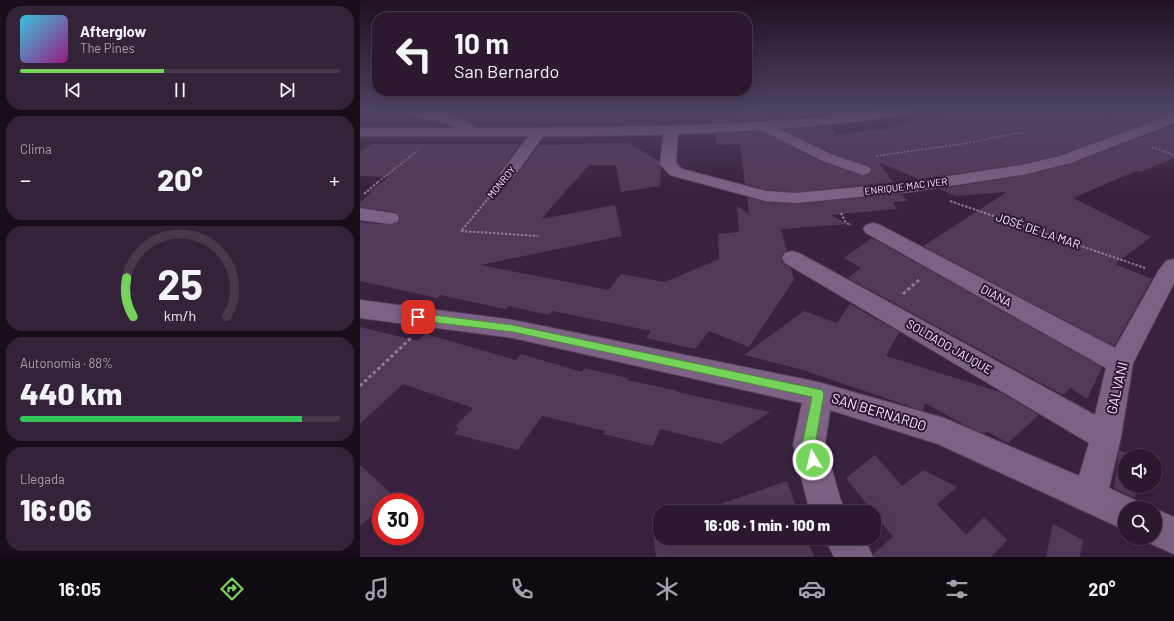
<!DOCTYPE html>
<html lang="es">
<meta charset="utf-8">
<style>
body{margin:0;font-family:Barlow,sans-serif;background:#342238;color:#f1f3f6;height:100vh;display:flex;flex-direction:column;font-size:15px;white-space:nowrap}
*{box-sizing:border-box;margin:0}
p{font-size:13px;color:#a6a0ab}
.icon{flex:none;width:22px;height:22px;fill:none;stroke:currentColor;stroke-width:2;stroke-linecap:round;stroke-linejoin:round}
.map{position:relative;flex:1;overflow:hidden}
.side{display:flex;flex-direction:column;gap:6px;padding:6px;background:#180e1a;width:360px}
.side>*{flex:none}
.hud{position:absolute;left:12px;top:12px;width:380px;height:84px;border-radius:16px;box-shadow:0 4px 16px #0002,0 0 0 1px #48384c;background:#2c1930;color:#f1f3f6;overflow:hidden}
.tools{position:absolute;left:758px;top:449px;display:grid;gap:8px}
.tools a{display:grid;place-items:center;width:44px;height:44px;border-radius:50%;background:#2c1930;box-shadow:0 4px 16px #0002,0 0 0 1px #48384c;font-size:20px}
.speed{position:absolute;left:12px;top:493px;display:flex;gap:8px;font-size:20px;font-weight:700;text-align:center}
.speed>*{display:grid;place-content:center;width:52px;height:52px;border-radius:50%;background:#2c1930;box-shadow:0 4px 16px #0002,0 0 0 1px #48384c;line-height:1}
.speed .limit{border:6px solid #d22;background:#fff;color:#111}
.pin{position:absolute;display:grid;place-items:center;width:34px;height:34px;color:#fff;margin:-17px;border-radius:8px;box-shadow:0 2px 6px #0006}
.me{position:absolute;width:44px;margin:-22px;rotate:351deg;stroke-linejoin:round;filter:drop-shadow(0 0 3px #0008)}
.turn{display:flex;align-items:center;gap:14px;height:84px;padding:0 16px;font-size:18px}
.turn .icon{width:52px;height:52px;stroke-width:2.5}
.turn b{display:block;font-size:28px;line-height:34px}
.big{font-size:30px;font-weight:800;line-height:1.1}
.side .widget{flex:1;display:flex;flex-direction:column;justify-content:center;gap:6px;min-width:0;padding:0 14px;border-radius:16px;background:#342238}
.side .dial{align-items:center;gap:0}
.dial svg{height:104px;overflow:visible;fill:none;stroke:#48384c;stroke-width:7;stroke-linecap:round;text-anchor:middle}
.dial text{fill:#f1f3f6;stroke:none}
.song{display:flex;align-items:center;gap:12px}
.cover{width:48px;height:48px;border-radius:6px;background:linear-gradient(135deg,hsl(190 70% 55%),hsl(310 70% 35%))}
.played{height:4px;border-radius:2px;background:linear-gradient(90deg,#75d25b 45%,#48384c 45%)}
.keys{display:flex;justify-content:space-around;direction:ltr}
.heat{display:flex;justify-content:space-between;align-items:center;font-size:22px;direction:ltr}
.charge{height:6px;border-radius:3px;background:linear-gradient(90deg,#34c759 88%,#48384c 0)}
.trip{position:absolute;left:293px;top:505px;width:228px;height:40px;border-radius:16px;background:#2c1930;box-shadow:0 4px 16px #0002,0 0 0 1px #48384c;font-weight:800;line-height:40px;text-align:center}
.menu{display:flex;height:64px;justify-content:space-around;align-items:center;background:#120a13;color:#a6a0ab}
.menu .icon{width:28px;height:28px}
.menu .selected{color:#75d25b}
.menu b{font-size:18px;color:#f1f3f6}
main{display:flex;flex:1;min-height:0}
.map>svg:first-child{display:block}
</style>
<main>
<section class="side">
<div class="widget">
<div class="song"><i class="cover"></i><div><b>Afterglow</b><p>The Pines</p></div></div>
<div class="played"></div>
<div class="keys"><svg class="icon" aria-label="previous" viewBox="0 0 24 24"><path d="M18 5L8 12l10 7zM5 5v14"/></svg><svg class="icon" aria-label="pause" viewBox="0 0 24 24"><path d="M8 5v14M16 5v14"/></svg><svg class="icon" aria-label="next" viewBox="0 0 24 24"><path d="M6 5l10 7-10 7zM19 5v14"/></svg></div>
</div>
<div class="widget"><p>Clima</p>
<div class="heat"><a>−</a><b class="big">20°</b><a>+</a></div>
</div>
<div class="widget dial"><svg viewBox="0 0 100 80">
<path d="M14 69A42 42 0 1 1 86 69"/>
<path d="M14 69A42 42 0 0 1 9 39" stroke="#75d25b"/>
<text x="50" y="56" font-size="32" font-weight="700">25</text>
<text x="50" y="72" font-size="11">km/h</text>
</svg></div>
<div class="widget"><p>Autonomía · 88%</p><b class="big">440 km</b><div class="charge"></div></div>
<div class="widget"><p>Llegada</p><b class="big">16:06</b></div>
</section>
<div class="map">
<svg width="814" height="557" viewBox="0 0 814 557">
<rect width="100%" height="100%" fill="#3a2140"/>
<!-- green -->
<path fill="#694d1a" d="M465,110H544L473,122Z"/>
<!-- building -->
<g fill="#533959">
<path d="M423,110H461L464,115L352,123L351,116Z"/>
<path d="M599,110H727L747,117L768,110L777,113L782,110H814V113L700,155L662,164L558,179L518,162L533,182L436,192L406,190L385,184L380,144L357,145L355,134L401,131L462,162L503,176L509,174L512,171L509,166L474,154L424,130L471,126L476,134L526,129Z"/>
<path d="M814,125V158L780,172L776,171L713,198L791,237L755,264L792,279L754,346L563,246L647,192L596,196L579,189L662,176L710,164Z"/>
<path d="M268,143L299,161L301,167L300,186L261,192L256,165H229L181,219L255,205L262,236L120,265L249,290L261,274L305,282L359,259L358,234L379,232L377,206L389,214L387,197L406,202L436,204L542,194L547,201L533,202L537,209L471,215L488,224L421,229L427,251L424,252L421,259L424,264L431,268L434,280L389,347L349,331L335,349L286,338L291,331L192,311L189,315L148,306L145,309L80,295L77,298L0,281V222L30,225L37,223L40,219L37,213L0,207V202L11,193L8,192L29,177L0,176V152L12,144H160L138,174L141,179L147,181L154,179L179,145Z"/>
<path d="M512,238L742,367L727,399L710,388L703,395L488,278L501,268L484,258Z"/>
<path d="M490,304L539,332L526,356L640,392L679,415L648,443L626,431L625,434L608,427L565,403L563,411L443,370L384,355L444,311L477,323Z"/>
<path d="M0,327L58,341L66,334L156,360L161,354L222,372L224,368L268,378L267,380L318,391L317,392L410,412L361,444L300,429L293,446L243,434L245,431L182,416L158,450L94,434L99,428L95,426L113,408L43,384L0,424Z"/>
<path d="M759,450L772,456H765V486H776L775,498L754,488Z"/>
<path d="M515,455L542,486L563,470L597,487L577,504L606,535L624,517L647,540L631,557H514L513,554L533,537L486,478Z"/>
<path d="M0,465L34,496L28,502H21V508L0,526Z"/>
<path d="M427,481L438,512H337Z"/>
<path d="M693,524L723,540L720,557H686Z"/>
<path d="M300,525V538H447L454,557H296L292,527Z"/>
</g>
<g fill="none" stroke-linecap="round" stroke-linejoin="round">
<defs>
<g id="street">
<path d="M45,110C66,110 105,113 118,132L116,135C105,138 98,127 87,123C76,120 52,120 45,110Z"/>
<path d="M814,114V123L710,163L662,175L550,192L436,203L406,201L310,175L300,164L304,130L306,127L311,126L316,127L318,130L316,163L322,169L406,191L436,193L550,182L662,165L700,156Z"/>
<path d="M404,122L473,155L509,167L511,170L509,173L503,175L463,161L399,129L397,126L399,123Z"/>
<path d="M179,128L184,129L186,132L153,178L147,180L141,178L139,175L141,172L174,129Z"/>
<path d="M0,208L37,214L39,218L37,222L30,224L0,220Z"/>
<path d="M513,223L520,225L755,348L799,270L806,261L814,259V283L773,363L761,437L749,488L777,501L780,508H765V530L578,444L470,410L465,445L480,498L486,512H450L433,445L442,403L153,338L0,318V300L153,320L458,382L584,418L719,476L729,443L425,263L422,258L425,253L432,251L439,253L735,415L746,368L506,233L503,229L506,225Z"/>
<path d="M795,509L814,517V554L782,540V538H795Z"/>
<path d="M465,538H504L513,557H474Z"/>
</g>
<path id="secondary" d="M521,110H550L549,113L544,114C477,126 410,130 342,133C228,138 114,136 0,136V128C113,128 226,129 340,125C400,122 461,119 521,110Z"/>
</defs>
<!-- street casing -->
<use href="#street" stroke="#543f59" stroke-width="2"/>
<!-- secondary casing -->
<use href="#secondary" stroke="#543f59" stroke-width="2"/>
<!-- path-far2 -->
<g stroke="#8e7993" stroke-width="1.5" stroke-dasharray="2 1.5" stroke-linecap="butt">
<path d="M792,147L814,155"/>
<path d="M516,156L608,143L663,132"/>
<path d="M18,182L57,151"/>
</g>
<!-- path-far1 -->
<g stroke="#8e7993" stroke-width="2" stroke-dasharray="2.5 1.5" stroke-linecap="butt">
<path d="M4,194L19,181"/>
<path d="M590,201L785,268"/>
<path d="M481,213L486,223L491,225"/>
<path d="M102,230L136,189"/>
<path d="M101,231L178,236"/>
</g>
<!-- path -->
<g stroke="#8e7993" stroke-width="3" stroke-dasharray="3.5 2.5" stroke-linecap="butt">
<path d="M543,294L560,279"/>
<path d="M0,386L51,338"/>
</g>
<!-- street -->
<use href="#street" fill="#7e6285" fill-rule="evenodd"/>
<!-- secondary -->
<use href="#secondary" fill="#7e6285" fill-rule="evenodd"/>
</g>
<!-- sky -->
<linearGradient id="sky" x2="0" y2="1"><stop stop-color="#201223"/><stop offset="0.59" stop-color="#4f4364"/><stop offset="1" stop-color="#4f4364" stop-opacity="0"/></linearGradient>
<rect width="814" height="188" fill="url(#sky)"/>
<!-- route -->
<path fill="#75d25b" stroke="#4c883b" d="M58,313L153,325L462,390L464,394L455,445L459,460L457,464L453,466L448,464L442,445L452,397L153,332L54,320L53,317L54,314Z"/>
<g text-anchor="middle" stroke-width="4" stroke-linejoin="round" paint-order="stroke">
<!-- far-street labels -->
<g font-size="10" fill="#f8e8fc" stroke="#301736">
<text transform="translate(141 182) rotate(-51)" y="4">MONROY</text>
<text transform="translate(546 186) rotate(-7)" y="4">ENRIQUE MAC IVER</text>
</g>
<!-- street labels -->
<g font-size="12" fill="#f8e8fc" stroke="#301736">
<text transform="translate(678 231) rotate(19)" y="4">JOSÉ DE LA MAR</text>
<text transform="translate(636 296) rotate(28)" y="4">DIANA</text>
<text transform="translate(589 347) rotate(30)" y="4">SOLDADO JAUQUE</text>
</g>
<!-- near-street labels -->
<g font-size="14" fill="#f8e8fc" stroke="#301736">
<text transform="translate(757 388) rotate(-77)" y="5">GALVANI</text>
<text transform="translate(519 412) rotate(17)" y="5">SAN BERNARDO</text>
</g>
</g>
</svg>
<div class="tools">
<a><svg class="icon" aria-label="sound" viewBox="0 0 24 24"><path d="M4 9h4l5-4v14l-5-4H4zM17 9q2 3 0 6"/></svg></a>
<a><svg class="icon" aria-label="search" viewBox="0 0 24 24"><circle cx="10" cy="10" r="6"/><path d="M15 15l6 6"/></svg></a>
</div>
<div class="speed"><div class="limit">30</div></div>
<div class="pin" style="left:58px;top:317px;background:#d93025"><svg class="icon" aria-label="arrive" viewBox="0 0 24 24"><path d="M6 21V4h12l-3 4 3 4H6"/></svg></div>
<svg class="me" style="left:453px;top:460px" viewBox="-20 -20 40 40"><circle r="17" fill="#75d25b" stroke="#fff" stroke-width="3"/><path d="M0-11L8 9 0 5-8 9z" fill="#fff"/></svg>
<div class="trip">16:06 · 1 min · 100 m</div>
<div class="hud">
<div class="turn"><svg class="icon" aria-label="left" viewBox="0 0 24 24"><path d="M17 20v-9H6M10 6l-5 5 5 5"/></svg><div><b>10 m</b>San Bernardo</div></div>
</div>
</div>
</main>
<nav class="menu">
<b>16:05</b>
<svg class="icon selected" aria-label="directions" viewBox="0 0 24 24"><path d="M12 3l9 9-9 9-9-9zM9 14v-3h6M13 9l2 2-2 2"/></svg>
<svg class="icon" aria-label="music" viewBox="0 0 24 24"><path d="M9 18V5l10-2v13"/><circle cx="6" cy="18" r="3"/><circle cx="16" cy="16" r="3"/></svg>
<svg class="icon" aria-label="phone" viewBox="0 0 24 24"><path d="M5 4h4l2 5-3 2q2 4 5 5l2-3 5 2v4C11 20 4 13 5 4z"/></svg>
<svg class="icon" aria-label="climate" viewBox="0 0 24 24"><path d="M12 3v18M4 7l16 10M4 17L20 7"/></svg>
<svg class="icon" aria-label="car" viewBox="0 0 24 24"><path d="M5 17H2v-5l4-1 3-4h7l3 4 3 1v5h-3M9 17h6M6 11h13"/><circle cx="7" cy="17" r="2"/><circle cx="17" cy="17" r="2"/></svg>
<svg class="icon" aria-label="filters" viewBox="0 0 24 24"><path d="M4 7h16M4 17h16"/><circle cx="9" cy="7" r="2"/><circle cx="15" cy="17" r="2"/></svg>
<b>20°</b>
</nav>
